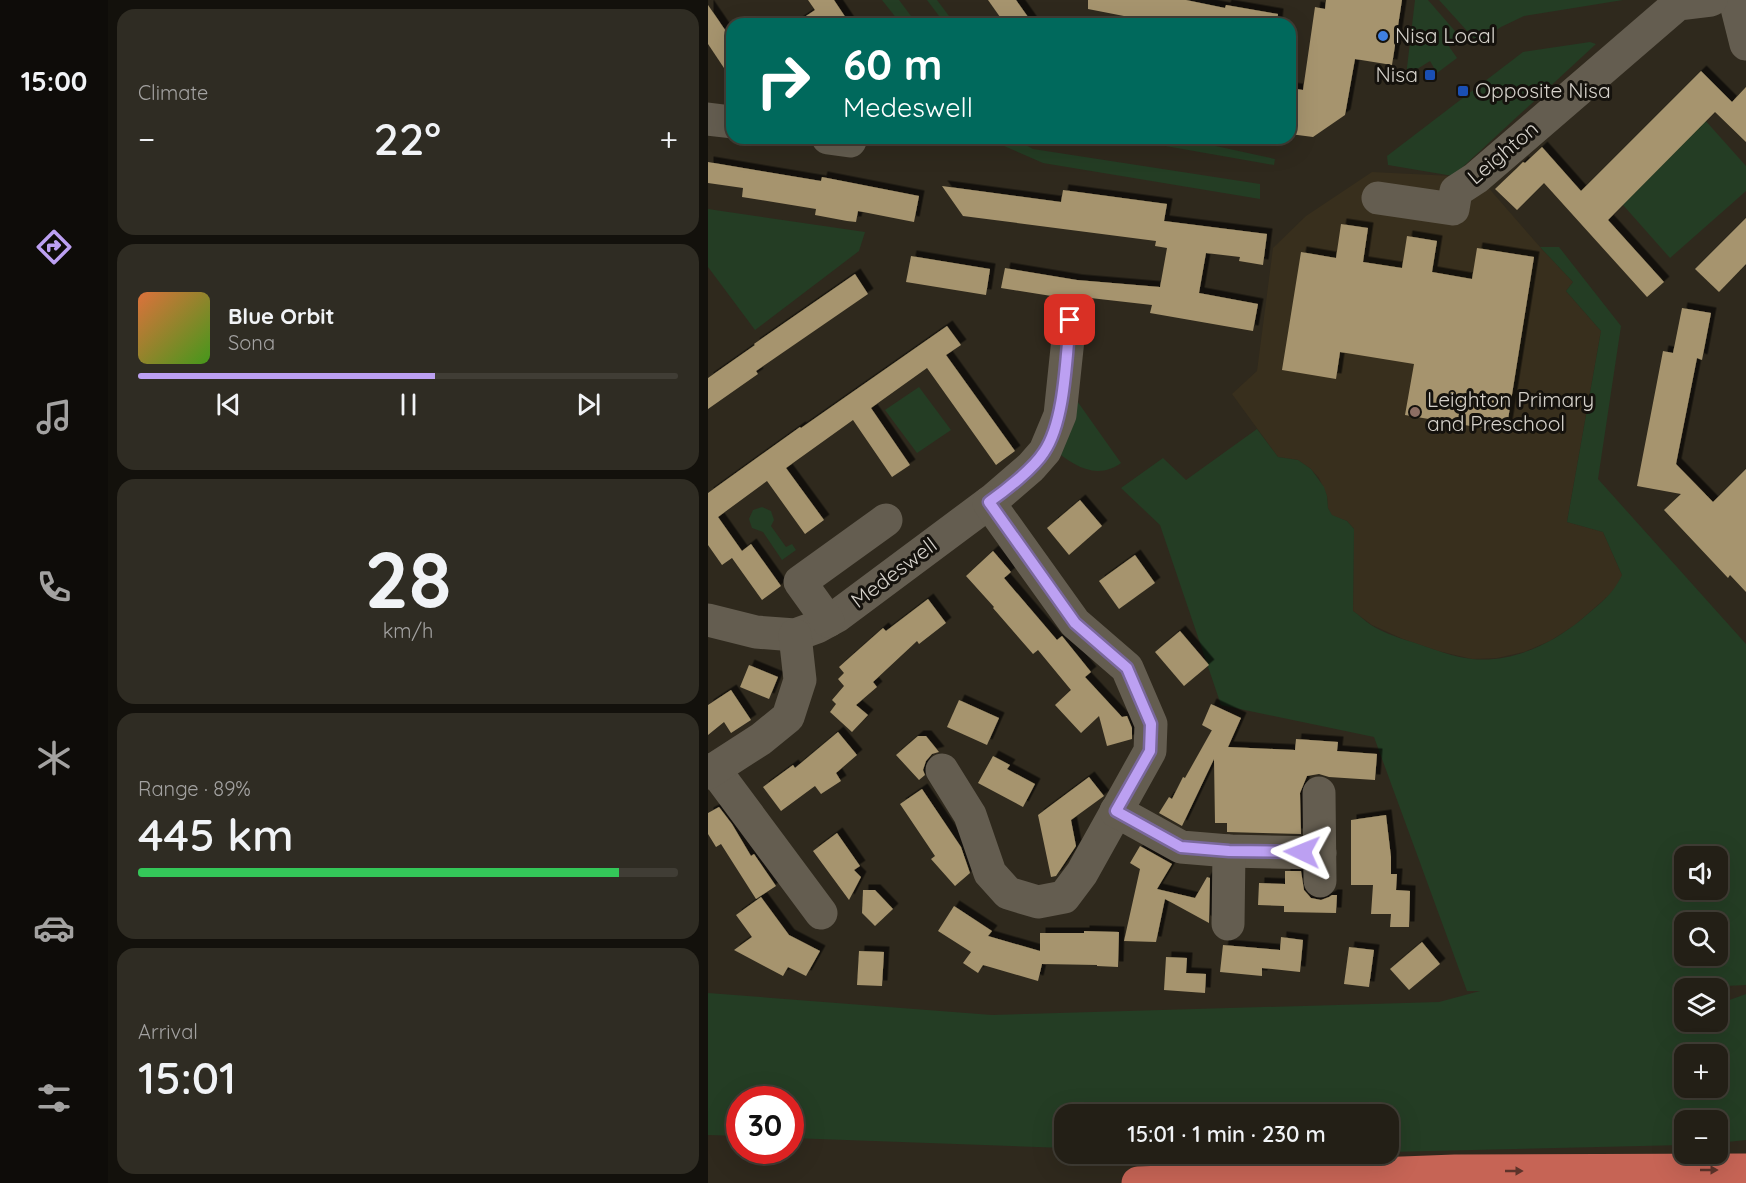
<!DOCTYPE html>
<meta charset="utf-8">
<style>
body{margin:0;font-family:Quicksand,sans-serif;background:#2f2c23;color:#f1f3f6;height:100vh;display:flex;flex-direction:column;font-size:22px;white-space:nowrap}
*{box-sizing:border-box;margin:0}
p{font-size:20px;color:#a3a2a1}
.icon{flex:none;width:33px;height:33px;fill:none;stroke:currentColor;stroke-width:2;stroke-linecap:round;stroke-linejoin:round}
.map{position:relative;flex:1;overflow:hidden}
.sheet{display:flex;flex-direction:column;gap:9px;padding:9px;background:#13110c;width:600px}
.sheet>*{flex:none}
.banner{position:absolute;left:18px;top:18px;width:570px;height:126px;border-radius:18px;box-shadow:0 6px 24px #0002,0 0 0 2px #403d35;background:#00695c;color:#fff;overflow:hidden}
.buttons{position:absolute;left:966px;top:846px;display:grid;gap:12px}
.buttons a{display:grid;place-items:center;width:54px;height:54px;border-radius:12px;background:#231f16;box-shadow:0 6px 24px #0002,0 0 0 2px #403d35;font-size:30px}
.speed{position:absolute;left:18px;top:1086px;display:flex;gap:12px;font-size:30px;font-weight:700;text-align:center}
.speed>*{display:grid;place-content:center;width:78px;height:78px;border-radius:50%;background:#231f16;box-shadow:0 6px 24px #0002,0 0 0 2px #403d35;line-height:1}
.speed .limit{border:9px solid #d22;background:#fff;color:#111}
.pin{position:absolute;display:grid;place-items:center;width:51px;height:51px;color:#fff;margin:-26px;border-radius:12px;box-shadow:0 3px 9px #0006}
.me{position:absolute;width:66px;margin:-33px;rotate:272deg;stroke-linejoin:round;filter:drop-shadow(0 0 4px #0008)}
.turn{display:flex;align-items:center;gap:21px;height:126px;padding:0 18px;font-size:27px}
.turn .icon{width:78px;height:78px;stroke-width:2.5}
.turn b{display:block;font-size:42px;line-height:51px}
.big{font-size:45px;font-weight:600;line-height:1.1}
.sheet .widget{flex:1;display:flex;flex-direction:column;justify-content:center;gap:9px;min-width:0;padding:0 21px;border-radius:18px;background:#2f2c23}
.sheet .dial{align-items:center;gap:0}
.dial b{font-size:78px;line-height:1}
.song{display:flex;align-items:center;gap:18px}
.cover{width:72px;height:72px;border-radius:9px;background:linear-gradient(135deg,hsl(20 70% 55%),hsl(100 70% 35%))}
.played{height:6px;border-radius:3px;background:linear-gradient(90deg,#bca0f2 55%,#403d35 55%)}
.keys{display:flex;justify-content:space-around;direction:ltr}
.heat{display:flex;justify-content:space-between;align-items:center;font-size:33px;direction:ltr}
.charge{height:9px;border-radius:4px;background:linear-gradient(90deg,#34c759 89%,#403d35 0)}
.trip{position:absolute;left:346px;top:1104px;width:345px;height:60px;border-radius:18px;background:#231f16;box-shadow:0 6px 24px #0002,0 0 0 2px #403d35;font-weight:600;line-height:60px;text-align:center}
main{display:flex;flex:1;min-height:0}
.menu{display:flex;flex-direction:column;width:108px;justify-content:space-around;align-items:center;background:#0e0c09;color:#a3a2a1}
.menu .icon{width:42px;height:42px}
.menu .on{color:#bca0f2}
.menu b{font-size:27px;color:#f1f3f6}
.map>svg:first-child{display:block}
</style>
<main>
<nav class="menu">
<b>15:00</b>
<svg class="icon on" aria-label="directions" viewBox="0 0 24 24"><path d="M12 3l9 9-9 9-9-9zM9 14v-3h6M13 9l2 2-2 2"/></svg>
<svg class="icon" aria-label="music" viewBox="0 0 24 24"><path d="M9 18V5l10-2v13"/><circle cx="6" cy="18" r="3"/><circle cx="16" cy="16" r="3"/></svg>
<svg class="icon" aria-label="phone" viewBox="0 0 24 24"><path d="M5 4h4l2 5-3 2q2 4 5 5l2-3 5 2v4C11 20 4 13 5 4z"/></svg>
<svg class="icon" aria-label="climate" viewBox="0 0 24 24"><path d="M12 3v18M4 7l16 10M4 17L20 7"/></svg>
<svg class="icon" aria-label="car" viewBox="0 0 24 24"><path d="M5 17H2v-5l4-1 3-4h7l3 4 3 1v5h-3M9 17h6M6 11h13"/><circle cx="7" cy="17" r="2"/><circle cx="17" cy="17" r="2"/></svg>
<svg class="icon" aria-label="filters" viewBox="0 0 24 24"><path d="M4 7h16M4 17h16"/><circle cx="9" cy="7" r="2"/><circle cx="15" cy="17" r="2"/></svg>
</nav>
<section class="sheet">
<div class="widget"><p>Climate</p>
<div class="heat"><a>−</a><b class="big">22°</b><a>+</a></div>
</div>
<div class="widget">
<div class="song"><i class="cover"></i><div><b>Blue Orbit</b><p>Sona</p></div></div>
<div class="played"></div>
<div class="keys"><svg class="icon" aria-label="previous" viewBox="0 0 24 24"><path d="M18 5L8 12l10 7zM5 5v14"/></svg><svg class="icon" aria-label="pause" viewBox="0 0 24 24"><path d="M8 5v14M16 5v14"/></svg><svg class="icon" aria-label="next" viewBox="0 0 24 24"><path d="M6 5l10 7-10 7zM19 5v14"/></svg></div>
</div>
<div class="widget dial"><b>28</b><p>km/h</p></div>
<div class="widget"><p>Range · 89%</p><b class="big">445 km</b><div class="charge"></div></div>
<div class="widget"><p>Arrival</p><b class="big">15:01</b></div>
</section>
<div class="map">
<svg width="1038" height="1183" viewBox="0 0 1038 1183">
<defs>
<filter id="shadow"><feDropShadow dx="5.5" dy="-5.5" stdDeviation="0" flood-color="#0009"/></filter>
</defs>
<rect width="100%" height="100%" fill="#2f291d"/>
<!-- built -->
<path fill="#382f1d" d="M664,172L745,176L778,185L832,247L865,282L858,291L893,331L859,522L895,532L914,575L907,590L867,625L842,641L816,652L789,658L764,659L730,651L695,639L664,625L645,611L646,529L639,521L624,516L620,508L619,496L611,478L603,469L590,460L570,457L524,394L549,371L565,248L598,216Z"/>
<!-- green -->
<g fill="#243d24" fill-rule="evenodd">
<path d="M174,0H191L209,24H193Z"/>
<path d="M219,0H229L247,24H237Z"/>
<path d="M707,0H720L753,38L740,45L749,58L729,73L722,61L698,76Z"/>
<path d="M731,0H915L816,16L793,27L770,43Z"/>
<path d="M882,42L888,44L745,176L680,165L679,156L815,52Z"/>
<path d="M996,119L1038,166V191L962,258L908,197Z"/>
<path d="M287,138H306L325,149L552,184V199L335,163L296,146Z"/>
<path d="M412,138H471L567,159L566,165Z"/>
<path d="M0,209L157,232L151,251L47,330L0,267Z"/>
<path d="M832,247H851L913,326L890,479L1038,644V985L976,988V1022H1010V998L1016,1002L1038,994V1140L1010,1143V1120H976V1145L681,1152V1114H357V1148L83,1138L82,1100H32L31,1136L0,1135V993L284,1015L731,1002L772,991H759L666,737L513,705L452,525L413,488L455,458L478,480L549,429L570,457L590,460L603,469L616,487L619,496L620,508L624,515L639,521L646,529L645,611C651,615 657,621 663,625C677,634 695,639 710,644C727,650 746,657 764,659C804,663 844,644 874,619C891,604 904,596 914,575L895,532L859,522L893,331L858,291L865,282ZM976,856H1010V890H976ZM976,922H1010V956H976ZM976,1054H1010V1088H976Z"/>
<path d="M211,387L243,430L209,453L177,410Z"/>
<path d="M362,391L413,463C388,481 365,465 345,449Z"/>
<path d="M54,507L63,511L66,520L63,526L78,547L84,544L88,550L74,560L55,532L44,528L41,519L45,510Z"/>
</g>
<!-- building -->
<g fill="#a6946e" filter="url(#shadow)">
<path d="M100,0H126L142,24H86L107,10Z"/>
<path d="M280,0H308L325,24H297Z"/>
<path d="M380,0H478L517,8L518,5L570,14L569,24H434L420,21L421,17L380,9Z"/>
<path d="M618,0H694L684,65L647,59L637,115L605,137L582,134V88L595,90L607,7L617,9Z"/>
<path d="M0,5L24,40V80L0,44Z"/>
<path d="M993,71L1024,102L1038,87V142L1007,112L900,220L956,282L939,297L836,183L809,210L787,189L808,169L815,162L817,163L834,147L873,191Z"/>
<path d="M0,162L113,181L114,177L211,196L206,222L150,211L148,222L139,221L107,215L108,209L34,197L35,188L0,183Z"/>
<path d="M234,186L353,202L355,190L459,204L456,221L559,234L555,265L531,261L532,257L498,253L491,293L550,304L545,331L442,313L444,305L356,295V298L293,288L297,268L369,280L452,287L459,248L447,246L448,241L255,216Z"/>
<path d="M1038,218V264L1011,292L987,269Z"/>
<path d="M633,224L660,228L655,262L694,268L699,236L729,241L724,272L764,279L769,248L826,257L798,432L697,415L706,364L632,352L628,379L574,370L593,252L628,258Z"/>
<path d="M203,256L282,269L278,295L198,282Z"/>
<path d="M147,274L160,294L48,371L50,374L0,409V378L47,345L46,344Z"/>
<path d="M974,308L1003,313L994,360L989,358L968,464L1005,502L1038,469V592L1022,575L1020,578L956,510L973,494L929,486L955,351L965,353Z"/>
<path d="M239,326L253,345L238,355L307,451L288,465L219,368L163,408L202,465L184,477L145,420L78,468L116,520L97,534L59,481L10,517L34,551L43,544L73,586L54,600L24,558L14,565L0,545V493L92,427L93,428Z"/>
<path d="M372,500L394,526L361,555L339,528Z"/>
<path d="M285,551L303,572L296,578L349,640L354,636L383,672L377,677L414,717L419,716L424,728V739L399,746L391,716L373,733L347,705L363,690L330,650L325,654L285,608L286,607L258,576Z"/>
<path d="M427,555L447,583L411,609L391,581Z"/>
<path d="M220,599L238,623L211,644L209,641L165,682L169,687L148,705L160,715L144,732L122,712L128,704L124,700L136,686L130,679L136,673L131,667L175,628L178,631Z"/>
<path d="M472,631L501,665L476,686L447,652Z"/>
<path d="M41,665L70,677L61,699L32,687Z"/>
<path d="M23,690L43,720L23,733L16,722L0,735V705Z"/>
<path d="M251,700L291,718L279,745L239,727Z"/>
<path d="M503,704L533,718L520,747L587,750L588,739L630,742L629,751L669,754L667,780L621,777L611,774L599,776L592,793L593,834L519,832V823H507L506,759L474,826L451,813L461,797L464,799L475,777L477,778L504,730L505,731L494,725Z"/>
<path d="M130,732L149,755L128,773L133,781L113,794L107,786L73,811L55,787L85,765L87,768Z"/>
<path d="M210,736H218L231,752L224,754L218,761L215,770L217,775L211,780L188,755Z"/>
<path d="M285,756L302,765L299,769L327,784L315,807L270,783Z"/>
<path d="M381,777L396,796L363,820L368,846L348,876L343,877L330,815Z"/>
<path d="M214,789L253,847L262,873L247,886L223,859L227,856L192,804Z"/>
<path d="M11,807L24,824L43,856L46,854L68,886L48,899L13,844L8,847L0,834V813Z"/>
<path d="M678,815L683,857V874H689L688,890L702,891L701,927H682L683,914H663L665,885H643V820Z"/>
<path d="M129,833L152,866L146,870L153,877L141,900L105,851Z"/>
<path d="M432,846L464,864L449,889L487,898L499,877L502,878L501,923L457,899L448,942L416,941L432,869L422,863Z"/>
<path d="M577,871H593L596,890L603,898L613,900L621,897L624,895H629L628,913L576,912V906L550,905L551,883L577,884Z"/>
<path d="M155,890H167L185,909L167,926L154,913Z"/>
<path d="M53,897L81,935L112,951L98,976L80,967L75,976L26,950L44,937L28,915Z"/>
<path d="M246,906L284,931L280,936L332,951V933H376V931L411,932L410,967L389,966V965L334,964L330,981L275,965L270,973L255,963L263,952L230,931Z"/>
<path d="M573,937L595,940L592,972L554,968V976L512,972L515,945L572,950Z"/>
<path d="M714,942L732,964L701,990L682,969Z"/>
<path d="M641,947L666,950L661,987L636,984Z"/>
<path d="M151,951L176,952L174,986L149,985Z"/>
<path d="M458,957L479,958L478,973L498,974L497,993L456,990Z"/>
</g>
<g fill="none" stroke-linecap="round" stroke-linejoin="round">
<!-- minor -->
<g stroke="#645d50" stroke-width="33">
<path d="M1027,0L1038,44"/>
<path d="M0,119L24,122"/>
<path d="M120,138L142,141"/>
<path d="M670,198L745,209L748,191L768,178L970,4L1003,0"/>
<path d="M0,620L48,632L87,635L109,627L129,616L286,499L323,467L337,451L352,415L362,320"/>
<path d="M120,621L92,582L178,520"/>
<path d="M6,769L113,913"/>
<path d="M234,770L262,815L282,873L300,893L330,902L356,897L374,873L442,751L443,724L419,668L367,623L281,503"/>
<path d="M0,773L53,739L80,717L92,680L87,635"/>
<path d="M611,793L612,881"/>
<path d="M408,811L473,847L521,851L612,853"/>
<path d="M520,924L521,851"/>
</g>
<!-- highway -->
<path stroke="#c66455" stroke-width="33" d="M430,1183L747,1171L1038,1170"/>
</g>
<!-- one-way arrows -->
<defs><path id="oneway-solid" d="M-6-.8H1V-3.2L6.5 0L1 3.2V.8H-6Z" transform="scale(1.5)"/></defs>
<g fill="#5c332a">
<use href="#oneway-solid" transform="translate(1001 1170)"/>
<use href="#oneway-solid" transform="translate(806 1171)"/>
</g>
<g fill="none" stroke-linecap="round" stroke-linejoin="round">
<defs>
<path id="route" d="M362,320C358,358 357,421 336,452C326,468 297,491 281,502L367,623L419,668L443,724L442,751L408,811L473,847L521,851L594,852"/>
</defs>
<!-- route casing -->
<use href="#route" stroke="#7a689d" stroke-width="15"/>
<!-- route -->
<use href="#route" stroke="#bca0f2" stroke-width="10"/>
</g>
<!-- markers -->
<circle fill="#3f7fe0" stroke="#15120d" stroke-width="2" cx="675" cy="36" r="6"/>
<g fill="#1a4fb4" stroke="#15120d" stroke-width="2">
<rect x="716" y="69" width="12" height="12" rx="3"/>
<rect x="749" y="85" width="12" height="12" rx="3"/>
</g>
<circle fill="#8d6e63" stroke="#15120d" stroke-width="2" cx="707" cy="412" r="6"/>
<g text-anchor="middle" stroke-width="6" stroke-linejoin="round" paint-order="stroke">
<!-- poi labels -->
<g font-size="21" fill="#d6d2cb" stroke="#15120d" text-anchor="start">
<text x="687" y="43">Nisa Local</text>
<text x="710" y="82" text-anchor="end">Nisa</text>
<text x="767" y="98">Opposite Nisa</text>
<text x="719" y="407">Leighton Primary<tspan x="719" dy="24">and Preschool</tspan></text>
</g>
<!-- street labels -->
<g font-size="21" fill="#d6d2cb" stroke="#15120d">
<text transform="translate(795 153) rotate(-40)" y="7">Leighton</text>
<text transform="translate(186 573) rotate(-37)" y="7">Medeswell</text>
</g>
</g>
</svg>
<div class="buttons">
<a><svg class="icon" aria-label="sound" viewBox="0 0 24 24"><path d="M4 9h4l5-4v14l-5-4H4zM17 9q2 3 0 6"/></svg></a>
<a><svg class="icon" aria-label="search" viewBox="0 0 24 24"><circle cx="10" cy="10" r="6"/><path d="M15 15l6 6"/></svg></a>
<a><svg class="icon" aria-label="layers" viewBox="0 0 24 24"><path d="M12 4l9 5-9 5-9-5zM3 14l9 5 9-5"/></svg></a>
<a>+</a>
<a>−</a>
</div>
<div class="speed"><div class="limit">30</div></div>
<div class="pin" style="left:362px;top:320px;background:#d93025"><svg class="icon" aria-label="arrive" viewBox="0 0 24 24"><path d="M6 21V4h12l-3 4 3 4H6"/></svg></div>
<svg class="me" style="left:594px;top:852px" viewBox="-20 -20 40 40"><path d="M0-17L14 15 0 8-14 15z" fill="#bca0f2" stroke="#fff" stroke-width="4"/></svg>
<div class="trip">15:01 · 1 min · 230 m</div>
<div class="banner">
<div class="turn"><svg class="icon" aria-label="right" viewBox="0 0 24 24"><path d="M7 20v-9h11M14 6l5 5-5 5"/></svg><div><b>60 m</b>Medeswell</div></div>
</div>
</div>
</main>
